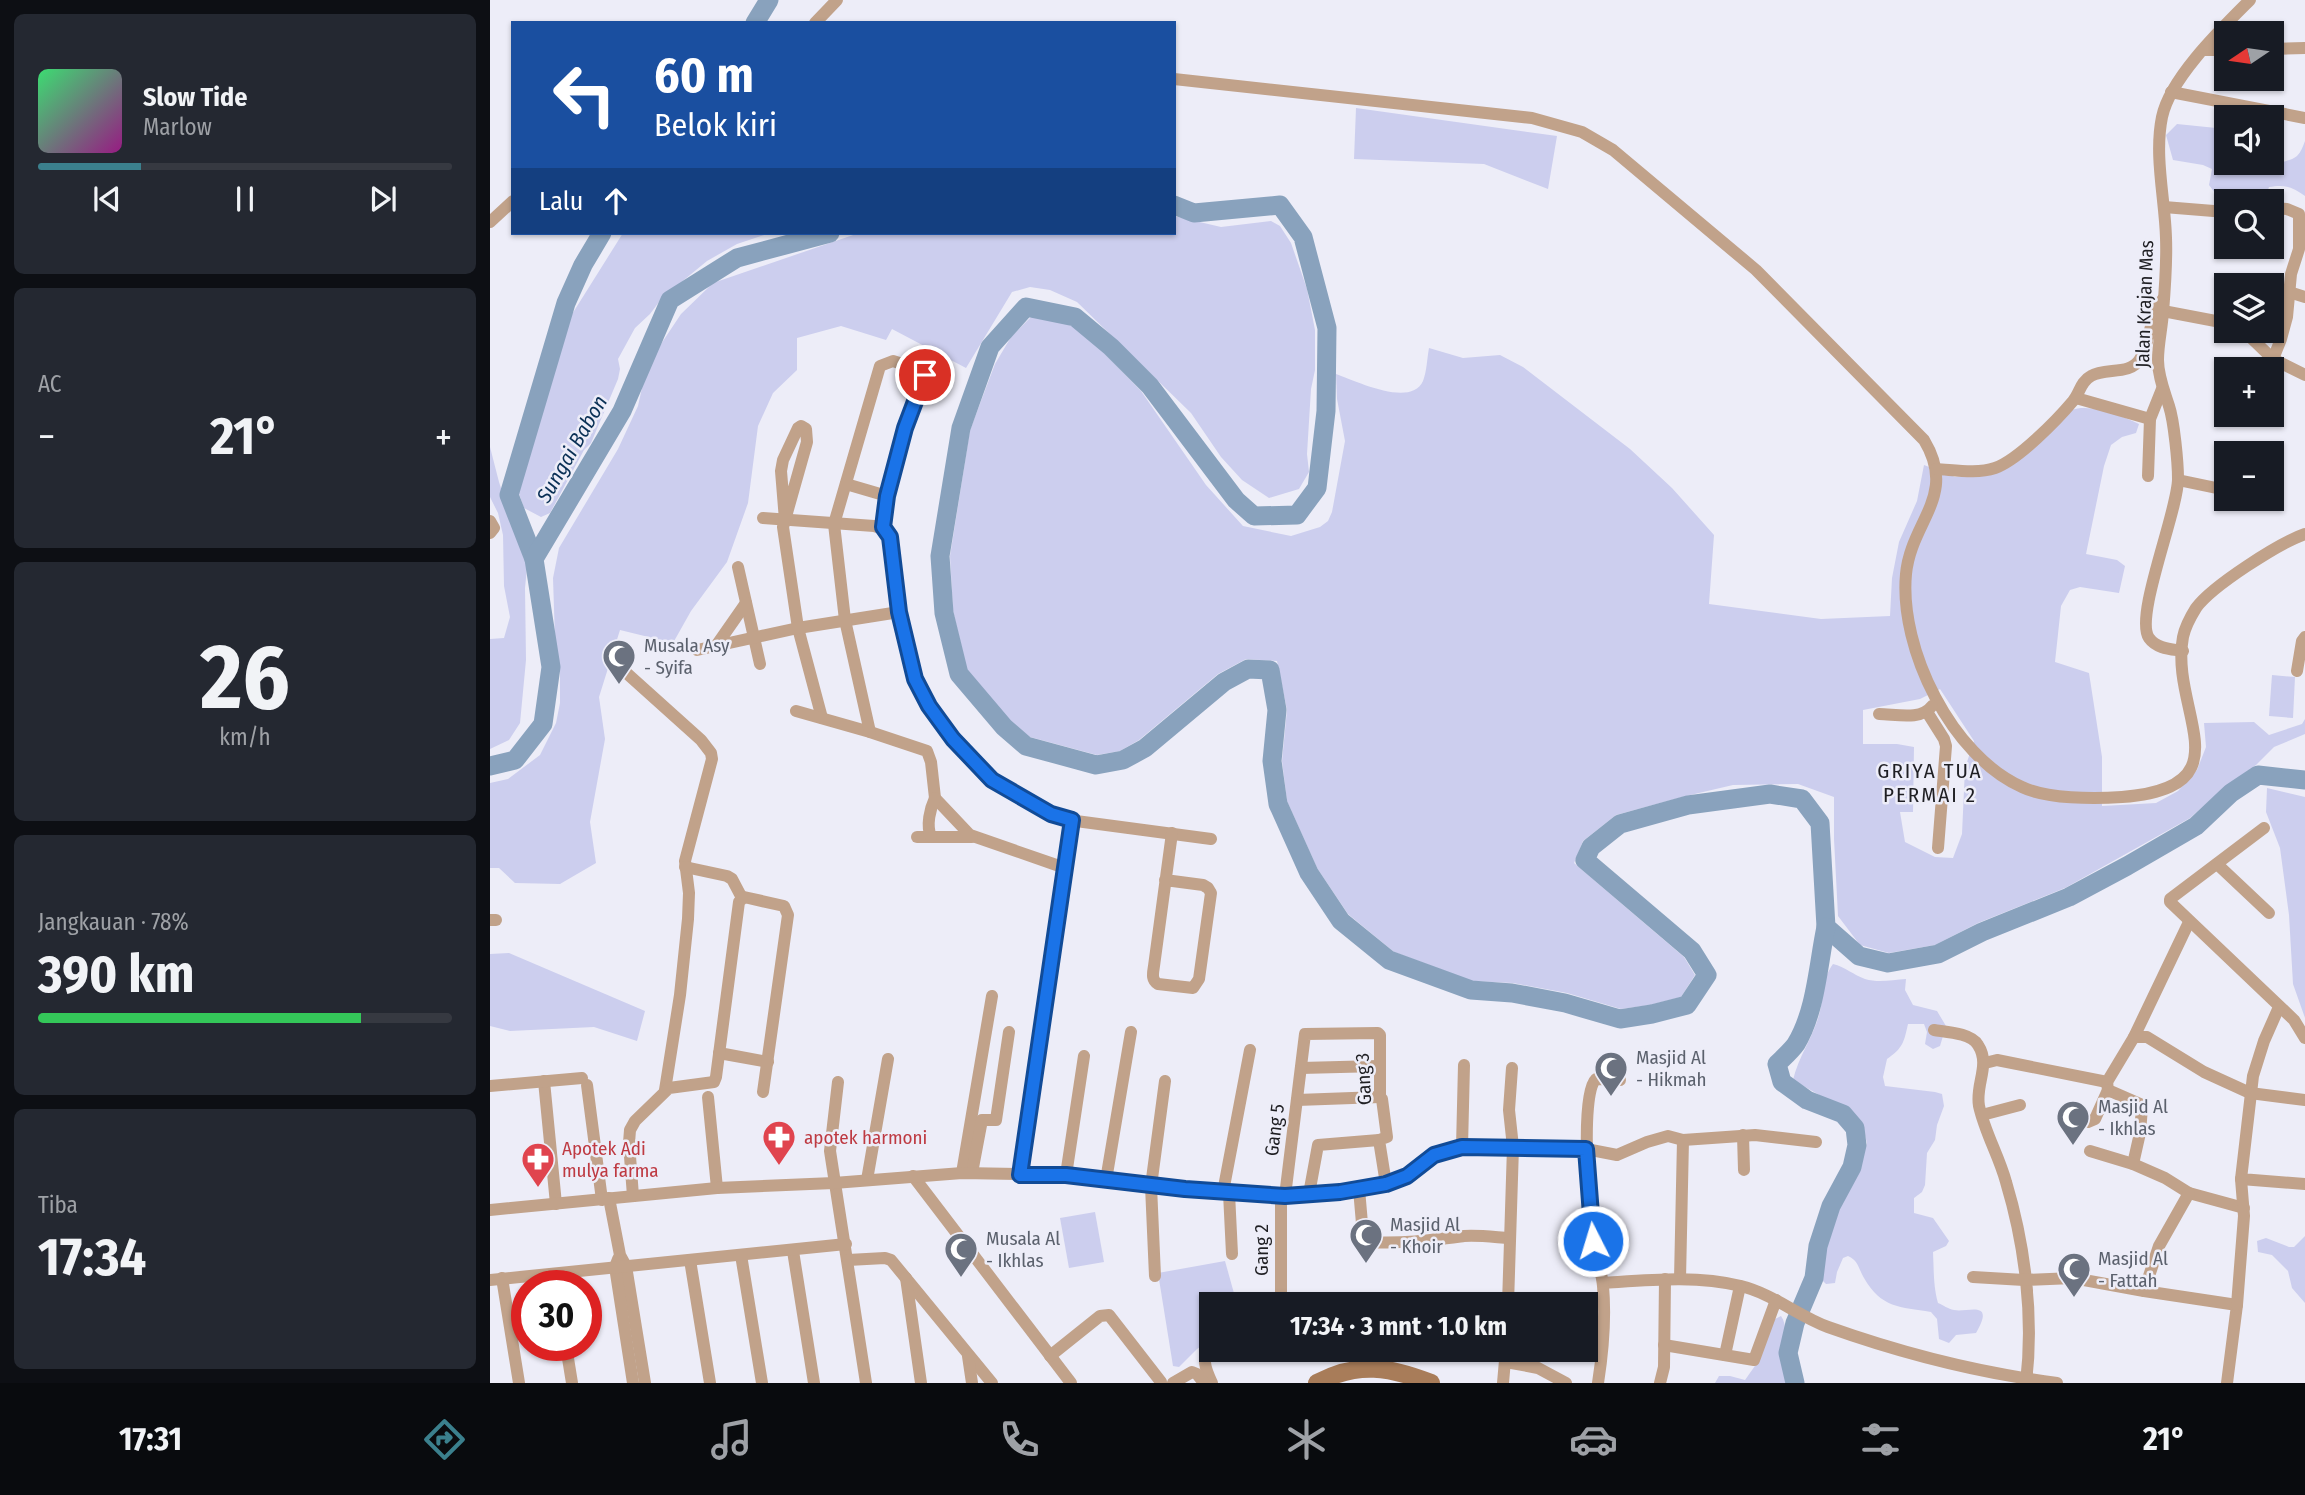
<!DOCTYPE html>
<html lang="id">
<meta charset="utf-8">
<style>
body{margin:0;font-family:"Fira Sans Condensed",sans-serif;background:#242831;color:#f1f3f6;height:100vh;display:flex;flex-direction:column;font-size:26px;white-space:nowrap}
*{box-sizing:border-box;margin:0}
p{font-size:23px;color:#9ea1a6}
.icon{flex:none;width:38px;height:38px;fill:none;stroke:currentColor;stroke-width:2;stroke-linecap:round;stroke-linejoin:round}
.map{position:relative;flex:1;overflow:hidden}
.side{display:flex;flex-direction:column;gap:14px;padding:14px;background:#0d0f14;width:490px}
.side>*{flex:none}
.banner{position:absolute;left:21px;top:21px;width:665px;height:214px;border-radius:0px;box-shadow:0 2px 5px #0004;background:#1a4fa0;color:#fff;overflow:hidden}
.needle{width:46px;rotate:257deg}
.fabs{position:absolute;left:1724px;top:21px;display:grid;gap:14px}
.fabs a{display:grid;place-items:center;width:70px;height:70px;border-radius:0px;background:#171b24;box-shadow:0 2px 5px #0004;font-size:35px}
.speed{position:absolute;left:21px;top:1270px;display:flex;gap:14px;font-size:35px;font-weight:700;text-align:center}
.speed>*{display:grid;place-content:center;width:91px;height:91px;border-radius:50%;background:#171b24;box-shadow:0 2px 5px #0004;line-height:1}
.speed .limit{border:10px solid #d22;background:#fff;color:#111}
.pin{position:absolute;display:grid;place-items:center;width:60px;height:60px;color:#fff;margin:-30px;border:4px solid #fff;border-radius:50%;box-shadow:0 2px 7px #0007}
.me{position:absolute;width:77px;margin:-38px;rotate:355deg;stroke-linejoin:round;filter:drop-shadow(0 0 5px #0008)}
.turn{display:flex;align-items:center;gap:24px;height:147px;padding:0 28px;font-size:32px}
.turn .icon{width:91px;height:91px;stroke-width:2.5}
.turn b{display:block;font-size:49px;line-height:60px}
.then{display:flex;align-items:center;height:66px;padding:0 28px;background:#0003;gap:14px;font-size:26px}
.big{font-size:52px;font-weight:700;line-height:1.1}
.side .card{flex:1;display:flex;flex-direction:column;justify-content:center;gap:10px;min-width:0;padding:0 24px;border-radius:10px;background:#242831}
.side .dial{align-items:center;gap:0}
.dial b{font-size:91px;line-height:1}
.song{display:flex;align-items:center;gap:21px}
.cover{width:84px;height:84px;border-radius:10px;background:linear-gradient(135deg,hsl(140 70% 55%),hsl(310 70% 35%))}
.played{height:7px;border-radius:4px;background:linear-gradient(90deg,#3b808d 25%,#363941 25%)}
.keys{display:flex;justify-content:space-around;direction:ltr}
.heat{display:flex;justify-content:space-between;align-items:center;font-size:38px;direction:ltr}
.charge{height:10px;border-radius:5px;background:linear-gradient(90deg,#34c759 78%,#363941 0)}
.trip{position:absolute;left:709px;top:1292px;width:399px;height:70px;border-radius:0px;background:#171b24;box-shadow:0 2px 5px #0004;font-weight:700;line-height:70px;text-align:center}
.dock{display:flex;height:112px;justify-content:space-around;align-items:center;background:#090b0e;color:#9ea1a6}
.dock .icon{width:49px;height:49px}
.dock .selected{color:#3b808d}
.dock b{font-size:32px;color:#f1f3f6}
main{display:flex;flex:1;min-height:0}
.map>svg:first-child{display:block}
</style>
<main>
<section class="side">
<div class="card">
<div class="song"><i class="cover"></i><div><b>Slow Tide</b><p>Marlow</p></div></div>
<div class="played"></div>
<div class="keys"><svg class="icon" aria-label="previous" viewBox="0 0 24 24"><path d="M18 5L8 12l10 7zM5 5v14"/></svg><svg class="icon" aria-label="pause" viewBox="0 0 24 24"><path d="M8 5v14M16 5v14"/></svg><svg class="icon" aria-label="next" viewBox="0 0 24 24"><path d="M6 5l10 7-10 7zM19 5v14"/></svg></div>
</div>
<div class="card"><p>AC</p>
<div class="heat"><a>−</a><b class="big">21°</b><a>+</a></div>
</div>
<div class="card dial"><b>26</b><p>km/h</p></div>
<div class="card"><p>Jangkauan · 78%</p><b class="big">390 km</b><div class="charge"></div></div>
<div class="card"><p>Tiba</p><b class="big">17:34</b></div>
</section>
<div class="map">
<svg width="1815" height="1383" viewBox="0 0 1815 1383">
<rect width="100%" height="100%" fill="#ededf8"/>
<!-- green -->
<g fill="#ccceee" fill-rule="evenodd">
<path d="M866,108L1067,136L1058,189L994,164L864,159Z"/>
<path d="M1687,124L1736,129V163C1754,163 1794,167 1807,156C1811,152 1813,146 1815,141V196C1802,187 1795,184 1779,187L1774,201L1746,196L1728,197L1719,185L1722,169L1713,165L1683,160L1676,135Z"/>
<path d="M684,216L731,227L781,221L790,226L801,243L817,289L825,330V370L821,389L817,454L819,472L809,489L779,498L752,480L731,457L701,413L587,302L560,290L540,287L522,292L476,368L402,329L396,340L351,326L307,338V370L283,393L268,426L258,503L237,562L201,611L183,643L130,630L109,697L115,739L100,822L106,863L70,884L25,883L9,868H0V783L18,779L50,755L66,723L70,703V671L65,639L63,578L69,548L128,449L148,406L157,365L191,314L223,283L369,233H684Z"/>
<path d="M133,233H280L247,244L217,261L172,298L160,314L145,328L128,359L130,369L128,379L101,443L94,450L60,513L51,517L34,508L28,491L31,466L49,423L79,319Z"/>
<path d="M547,311L593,331L651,391L716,485L753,526L801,536L830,527L838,521L842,512L855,441L847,399L846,374C866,381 921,408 933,381C937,371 937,358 939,348L973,358L1010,355L1033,367L1140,449L1182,488L1224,535L1219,604L1331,619L1400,616L1402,578L1409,542L1427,501L1434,465L1465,477L1512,470L1581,410C1601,403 1630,415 1649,424L1646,433L1632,437L1621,445L1614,466L1596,554L1627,560L1635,566L1629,593L1590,587L1580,590L1571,606L1565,662L1599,673L1612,757V806L1666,803L1688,791L1707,770L1716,747L1714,723L1764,722L1779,735L1812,724L1815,719V734L1784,747L1766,765L1736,786L1700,818L1575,888L1488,923L1445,945L1399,953L1370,945L1348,916L1344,839V797L1308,784L1243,785L1196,796L1126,815L1093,841L1084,863L1194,957L1205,975L1191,997L1160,1005L1131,1009L1077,993L1023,983L982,981L904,952L858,914L827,868L797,801L792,761L797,710L787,661L756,659L728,674L649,740L630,751L607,755L540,737L520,721L477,670L463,611L460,556L480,430L505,364L521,337ZM1450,689L1484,741L1475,768L1472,834L1463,858L1445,857L1415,842L1410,812H1423L1424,747L1407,744H1373V710L1430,699Z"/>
<path d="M0,447L9,482L37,568L35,588L36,660L30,723L19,740L0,749V639L14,638L20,617L14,586L13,535L8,513L0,497Z"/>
<path d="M1782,675L1805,677L1803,718L1779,716Z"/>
<path d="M1777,788L1815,797V1018L1803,984L1799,915L1790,848L1776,812Z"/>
<path d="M19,953L155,1011L147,1041L104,1027L20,1031L0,1026V954Z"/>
<path d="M1343,964C1355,967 1364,975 1375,979C1388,983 1402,980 1416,979L1415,990L1423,1005L1447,1011L1456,1026L1450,1046L1443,1049L1435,1044L1437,1032L1434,1024H1418C1414,1042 1413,1048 1397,1059L1393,1077L1395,1086L1445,1092L1452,1094L1454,1106L1447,1125L1445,1140L1437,1153L1435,1185L1432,1192L1424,1198V1213L1443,1218L1459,1241L1456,1246L1443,1252C1444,1270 1443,1285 1448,1303C1453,1305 1458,1309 1464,1310C1477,1313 1506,1299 1486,1333L1466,1335L1459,1343L1449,1339L1447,1319L1441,1312C1410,1307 1391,1308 1374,1278C1368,1268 1369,1261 1358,1256L1353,1258L1347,1272L1345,1283L1336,1284L1329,1277L1345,1217L1360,1180L1367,1173L1377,1143L1373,1128L1359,1112L1303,1080C1309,1054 1327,1032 1331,1006C1334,989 1333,978 1343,964Z"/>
<path d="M605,1212L614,1262L579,1268L570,1218Z"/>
<path d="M1815,1236V1303L1802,1288L1798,1271L1782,1255L1768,1252L1767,1241L1776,1238L1799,1247H1804Z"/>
<path d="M735,1261L747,1304H721V1339L707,1349L689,1367L683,1366L668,1273Z"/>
<path d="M1291,1316C1298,1326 1294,1337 1294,1349C1293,1361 1296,1372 1300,1383H1225L1229,1376H1240L1255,1380L1267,1363L1283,1320Z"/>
</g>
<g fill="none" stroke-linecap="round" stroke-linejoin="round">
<!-- river -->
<g stroke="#89a2bd" stroke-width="19">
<path d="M265,23L279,0"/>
<path d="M684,205L704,213L790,205L813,237L837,328L836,411L827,488L807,515L764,516L746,500L660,386L621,347L585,317L536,307L500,347L471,428L450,556L454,613L469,674L514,727L536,746L606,765L633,760L655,748L734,682L758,669L780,670L787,710L782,761L788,804L819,873L851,921L899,960L981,990L1022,993L1075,1003L1130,1019L1162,1014L1197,1005L1217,975L1202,951L1095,860L1101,847L1130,824L1198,805L1280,794L1312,799L1330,823L1336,927L1369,956L1398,963L1448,954L1492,932L1579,897L1637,866L1706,826L1741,793L1768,775L1815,780"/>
<path d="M44,559L19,495L76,303L93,265L112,233"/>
<path d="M0,766L25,760L53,724L61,667L44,559L132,411L180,300L247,258L340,233"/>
<path d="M1305,1383L1298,1353L1305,1323L1324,1278L1328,1246L1341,1206L1362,1167L1367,1145L1365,1128L1353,1114L1317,1100L1292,1082L1287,1064C1293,1058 1301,1051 1306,1044C1326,1011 1328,965 1336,927"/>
</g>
<!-- street -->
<g stroke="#c1a28a" stroke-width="12">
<path d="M325,23L347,0"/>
<path d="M1782,49L1815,48"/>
<path d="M1713,50H1736"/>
<path d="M684,79L1042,118L1092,132L1123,150L1266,270L1434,440C1468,496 1421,521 1416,574C1409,649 1462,756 1532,787C1557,799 1604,799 1632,797C1759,787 1679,711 1693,637C1695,627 1701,616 1706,608C1722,586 1789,543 1815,534"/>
<path d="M1681,92L1815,118"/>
<path d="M1674,207L1736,212"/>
<path d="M1782,208L1797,209L1809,214V249L1801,274L1797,317L1791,339L1783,359"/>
<path d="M0,222L23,201"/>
<path d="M1799,292L1815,297"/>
<path d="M1673,311L1736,323"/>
<path d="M1754,331L1783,359L1815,375"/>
<path d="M1586,398L1660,419"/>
<path d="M1446,469C1465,470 1487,474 1505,468C1528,460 1567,420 1583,401C1590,393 1590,382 1601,376C1615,367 1640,376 1650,359C1661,340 1659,317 1673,299"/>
<path d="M1658,476L1660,419L1672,389"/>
<path d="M1688,480L1736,490"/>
<path d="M356,484L397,496"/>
<path d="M273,518L384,526L397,530L400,537L409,612L425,679L439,706L463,739L502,780L571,819L721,839"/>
<path d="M295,520L317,442L316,429L311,426L308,428L293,460L291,471L295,520L293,527L308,628L332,718"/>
<path d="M0,521L4,528L0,533"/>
<path d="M248,567L270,664"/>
<path d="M226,646L256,603"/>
<path d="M207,650L308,628L409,612"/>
<path d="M1693,651C1681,649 1667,649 1659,638C1644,617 1688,511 1688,479C1688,462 1684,421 1679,406C1674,390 1668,376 1668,360C1668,344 1672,328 1673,312C1675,288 1677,263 1676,238C1675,199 1664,156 1672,117C1680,78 1732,28 1760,0"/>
<path d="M132,669L211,740L221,753L222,759L195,861L199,893L198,919L190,995L175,1090"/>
<path d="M1807,671L1812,641L1815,637"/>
<path d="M306,711L380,732L437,751L441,762L445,798L480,835L575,868"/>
<path d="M1437,712L1454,739L1456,746L1448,848"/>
<path d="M1389,714C1405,714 1431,721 1442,706"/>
<path d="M380,732L355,620L344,524L390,366L403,361L434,371L435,375L415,428L397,496L393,527"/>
<path d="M1774,828L1680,899V902L1804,1020L1815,1038"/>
<path d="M427,837H482"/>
<path d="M441,837C436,825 440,809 445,798"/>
<path d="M1727,864L1779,913"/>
<path d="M195,867L237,876L242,879L252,898"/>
<path d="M675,880L713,885L718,888L721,893L709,979L703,988L668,984C661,980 663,973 664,966L682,833"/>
<path d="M0,920H6"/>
<path d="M1789,1007L1774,1041L1763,1076L1751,1179L1815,1184"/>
<path d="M1444,1030C1456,1032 1481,1033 1488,1045C1501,1065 1485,1084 1489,1106C1495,1133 1509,1156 1516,1182C1535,1245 1544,1317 1536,1383"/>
<path d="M1644,1037L1699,922"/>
<path d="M229,1053L278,1062"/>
<path d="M1495,1063L1507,1060L1617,1082L1644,1037H1657L1714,1072L1760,1093L1815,1100"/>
<path d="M811,1068L889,1066"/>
<path d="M54,1081L66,1204"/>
<path d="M348,1082L340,1151L376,1383"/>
<path d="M1617,1082L1618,1090L1650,1104L1652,1107L1650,1133L1643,1164"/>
<path d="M97,1085L112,1200"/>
<path d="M0,1086L92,1078"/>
<path d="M218,1097L227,1188"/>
<path d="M807,1100L890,1097"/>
<path d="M1492,1115L1530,1105"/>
<path d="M1598,1122L1605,1119L1618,1090"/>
<path d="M1253,1135L1254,1170"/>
<path d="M972,1147L974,1065"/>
<path d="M1600,1151L1643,1164L1675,1178L1699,1193L1754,1208"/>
<path d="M472,1173L502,996"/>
<path d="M482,1173L492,1120H506L519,1032"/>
<path d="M530,1175L582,820"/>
<path d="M576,1175L594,1056"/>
<path d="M423,1176L581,1383"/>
<path d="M377,1180L398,1059"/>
<path d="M616,1180L641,1032"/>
<path d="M869,1189L873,1235L879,1242C912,1244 942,1240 974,1236C988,1235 1004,1237 1019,1238"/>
<path d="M733,1192L760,1050"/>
<path d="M739,1193L742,1254"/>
<path d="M819,1194L828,1145L889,1140"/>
<path d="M143,1196L139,1143L140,1130L145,1121L179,1088L224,1082L226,1077L249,902L254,897L294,906L298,915L273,1092"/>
<path d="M795,1196L815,1034L888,1033L890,1035V1097L892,1099L897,1137L889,1140L896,1184"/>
<path d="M119,1198L130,1255L136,1266L155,1383"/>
<path d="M0,1210L227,1188L344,1183L472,1173L576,1175L695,1189L791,1196L850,1192L896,1184L917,1176L944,1155L972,1147L1096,1149L1127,1155L1157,1142L1178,1136L1193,1140L1265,1135L1326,1142"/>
<path d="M303,1251L324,1383"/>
<path d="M251,1255L272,1383"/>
<path d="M128,1259L125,1267L143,1383"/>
<path d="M200,1260L220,1383"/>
<path d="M358,1260L395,1258L401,1260L502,1383"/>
<path d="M665,1276L661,1186L675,1081"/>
<path d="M1483,1277L1534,1280L1583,1278L1654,1291L1669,1246L1699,1193"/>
<path d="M12,1278L29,1383"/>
<path d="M416,1278L431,1383"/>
<path d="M1190,1279L1193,1140"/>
<path d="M0,1280L356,1244"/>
<path d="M1113,1283C1159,1280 1206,1275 1251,1286C1283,1294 1308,1316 1338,1327C1411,1353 1490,1373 1567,1383"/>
<path d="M1654,1291L1747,1305L1737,1383"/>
<path d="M791,1304V1196"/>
<path d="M1018,1304L1023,1147L1019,1110L1022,1068"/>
<path d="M1747,1305L1754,1216L1751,1179"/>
<path d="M721,1345C711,1359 715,1368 722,1383"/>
<path d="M1174,1345L1264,1360L1286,1300"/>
<path d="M76,1346L82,1383"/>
<path d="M1235,1355L1250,1286"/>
<path d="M478,1356L482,1383"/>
<path d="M560,1356L610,1316L619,1315L671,1382"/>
<path d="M1016,1362L1048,1368L1076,1383"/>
<path d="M683,1383L702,1372L707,1374L714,1383"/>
<path d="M1013,1383L1016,1349"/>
<path d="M1108,1383C1113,1351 1116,1319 1113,1286C1112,1272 1106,1258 1104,1244C1100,1217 1089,1095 1106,1079L1130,1080"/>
<path d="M1170,1383L1174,1367L1175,1279"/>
</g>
<!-- secondary -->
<path stroke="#a87c59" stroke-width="18" d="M827,1383C868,1361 900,1367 941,1383"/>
</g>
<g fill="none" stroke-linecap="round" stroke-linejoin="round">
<defs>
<path id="route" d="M435,375L415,428L397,496L393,527L400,537L409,612L425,679L439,706L463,739L502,780L561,814L582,820L530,1175H576L695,1189L795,1196L850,1192L896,1184L917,1176L944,1155L972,1147L1096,1149L1103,1241"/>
</defs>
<!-- route casing -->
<use href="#route" stroke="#114b97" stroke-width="18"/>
<!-- route -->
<use href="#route" stroke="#1a73e8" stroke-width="12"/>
</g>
<!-- icons -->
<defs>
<symbol id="mosque-pin" viewBox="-11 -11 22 30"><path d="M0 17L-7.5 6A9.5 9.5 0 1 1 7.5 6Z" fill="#6b7280" stroke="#ededf8"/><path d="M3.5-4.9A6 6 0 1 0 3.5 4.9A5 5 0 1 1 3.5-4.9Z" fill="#fff"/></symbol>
<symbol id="pharmacy-pin" viewBox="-11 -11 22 30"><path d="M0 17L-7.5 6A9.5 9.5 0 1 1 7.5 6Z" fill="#e0444e" stroke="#ededf8"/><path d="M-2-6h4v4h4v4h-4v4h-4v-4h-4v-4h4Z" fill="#fff"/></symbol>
</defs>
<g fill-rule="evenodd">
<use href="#mosque-pin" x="110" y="637" width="38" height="52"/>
<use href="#mosque-pin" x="1102" y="1049" width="38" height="52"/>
<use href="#mosque-pin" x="1564" y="1098" width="38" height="52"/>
<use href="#pharmacy-pin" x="270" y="1118" width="38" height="52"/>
<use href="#pharmacy-pin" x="29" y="1140" width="38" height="52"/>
<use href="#mosque-pin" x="857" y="1216" width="38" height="52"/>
<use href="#mosque-pin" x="452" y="1230" width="38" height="52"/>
<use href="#mosque-pin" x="1565" y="1250" width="38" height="52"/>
</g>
<g text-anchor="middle" stroke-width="5" stroke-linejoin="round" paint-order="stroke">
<!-- street labels -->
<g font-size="19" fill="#1f1f23" stroke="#ededf8">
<text transform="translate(1654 304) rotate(-88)" y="7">Jalan Krajan Mas</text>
<text transform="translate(873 1079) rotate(-93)" y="7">Gang 3</text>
<text transform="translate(784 1130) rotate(-83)" y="7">Gang 5</text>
<text transform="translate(771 1250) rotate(-90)" y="7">Gang 2</text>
</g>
<!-- worship labels -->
<g font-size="19" fill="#5b616d" stroke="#ededf8" text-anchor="start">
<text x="154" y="652">Musala Asy<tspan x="154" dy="22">- Syifa</tspan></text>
<text x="1146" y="1064">Masjid Al<tspan x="1146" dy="22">- Hikmah</tspan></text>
<text x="1608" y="1113">Masjid Al<tspan x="1608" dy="22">- Ikhlas</tspan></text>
<text x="900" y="1231">Masjid Al<tspan x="900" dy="22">- Khoir</tspan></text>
<text x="496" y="1245">Musala Al<tspan x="496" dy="22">- Ikhlas</tspan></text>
<text x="1608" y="1265">Masjid Al<tspan x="1608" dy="22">- Fattah</tspan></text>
</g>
<!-- health labels -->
<g font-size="19" fill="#be3a42" stroke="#ededf8" text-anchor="start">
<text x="314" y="1144">apotek harmoni</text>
<text x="72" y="1155">Apotek Adi<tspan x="72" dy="22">mulya farma</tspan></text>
</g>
<!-- water labels -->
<g font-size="21" font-style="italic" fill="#0a3055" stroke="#ededf8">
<text transform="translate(82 449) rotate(-60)" y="7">Sungai Babon</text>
</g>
<!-- neighbourhood labels -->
<g font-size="21" letter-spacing="2" fill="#1f1f23" stroke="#ededf8">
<text x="1440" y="778">GRIYA TUA<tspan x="1440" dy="24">PERMAI 2</tspan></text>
</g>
</g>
</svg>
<div class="fabs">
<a><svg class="needle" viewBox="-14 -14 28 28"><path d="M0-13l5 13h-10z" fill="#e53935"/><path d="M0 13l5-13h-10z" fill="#9ea1a6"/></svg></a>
<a><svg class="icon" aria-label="sound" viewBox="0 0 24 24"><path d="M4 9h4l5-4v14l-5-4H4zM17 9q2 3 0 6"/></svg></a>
<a><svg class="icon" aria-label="search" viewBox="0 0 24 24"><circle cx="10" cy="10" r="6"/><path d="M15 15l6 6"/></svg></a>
<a><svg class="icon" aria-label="layers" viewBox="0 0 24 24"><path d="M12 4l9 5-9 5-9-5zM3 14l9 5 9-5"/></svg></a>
<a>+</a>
<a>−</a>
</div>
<div class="speed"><div class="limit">30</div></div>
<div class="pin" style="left:435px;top:375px;background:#d93025"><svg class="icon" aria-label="arrive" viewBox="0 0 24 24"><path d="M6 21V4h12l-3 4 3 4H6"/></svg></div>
<svg class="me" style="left:1103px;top:1241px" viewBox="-20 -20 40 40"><circle r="17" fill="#1a73e8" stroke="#fff" stroke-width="3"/><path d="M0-11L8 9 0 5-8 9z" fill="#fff"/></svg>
<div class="trip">17:34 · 3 mnt · 1.0 km</div>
<div class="banner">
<div class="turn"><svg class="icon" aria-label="left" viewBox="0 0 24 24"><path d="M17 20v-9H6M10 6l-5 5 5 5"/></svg><div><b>60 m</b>Belok kiri</div></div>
<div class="then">Lalu<svg class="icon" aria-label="ahead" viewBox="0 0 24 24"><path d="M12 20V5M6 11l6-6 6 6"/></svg></div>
</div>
</div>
</main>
<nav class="dock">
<b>17:31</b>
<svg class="icon selected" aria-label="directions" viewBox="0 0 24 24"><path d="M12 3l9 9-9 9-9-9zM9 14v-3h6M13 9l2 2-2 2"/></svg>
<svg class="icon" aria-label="music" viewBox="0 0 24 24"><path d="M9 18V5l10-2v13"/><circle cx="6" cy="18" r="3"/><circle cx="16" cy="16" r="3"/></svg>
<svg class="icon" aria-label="phone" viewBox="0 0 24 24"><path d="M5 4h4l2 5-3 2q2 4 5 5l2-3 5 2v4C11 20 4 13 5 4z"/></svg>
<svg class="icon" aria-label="climate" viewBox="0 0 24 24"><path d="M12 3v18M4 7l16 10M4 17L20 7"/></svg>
<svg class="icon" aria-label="car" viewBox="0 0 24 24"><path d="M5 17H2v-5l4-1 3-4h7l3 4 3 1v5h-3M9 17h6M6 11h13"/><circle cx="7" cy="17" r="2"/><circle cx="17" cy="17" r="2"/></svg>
<svg class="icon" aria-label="filters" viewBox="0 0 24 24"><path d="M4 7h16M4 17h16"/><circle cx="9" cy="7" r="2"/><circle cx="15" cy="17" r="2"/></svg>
<b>21°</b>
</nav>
